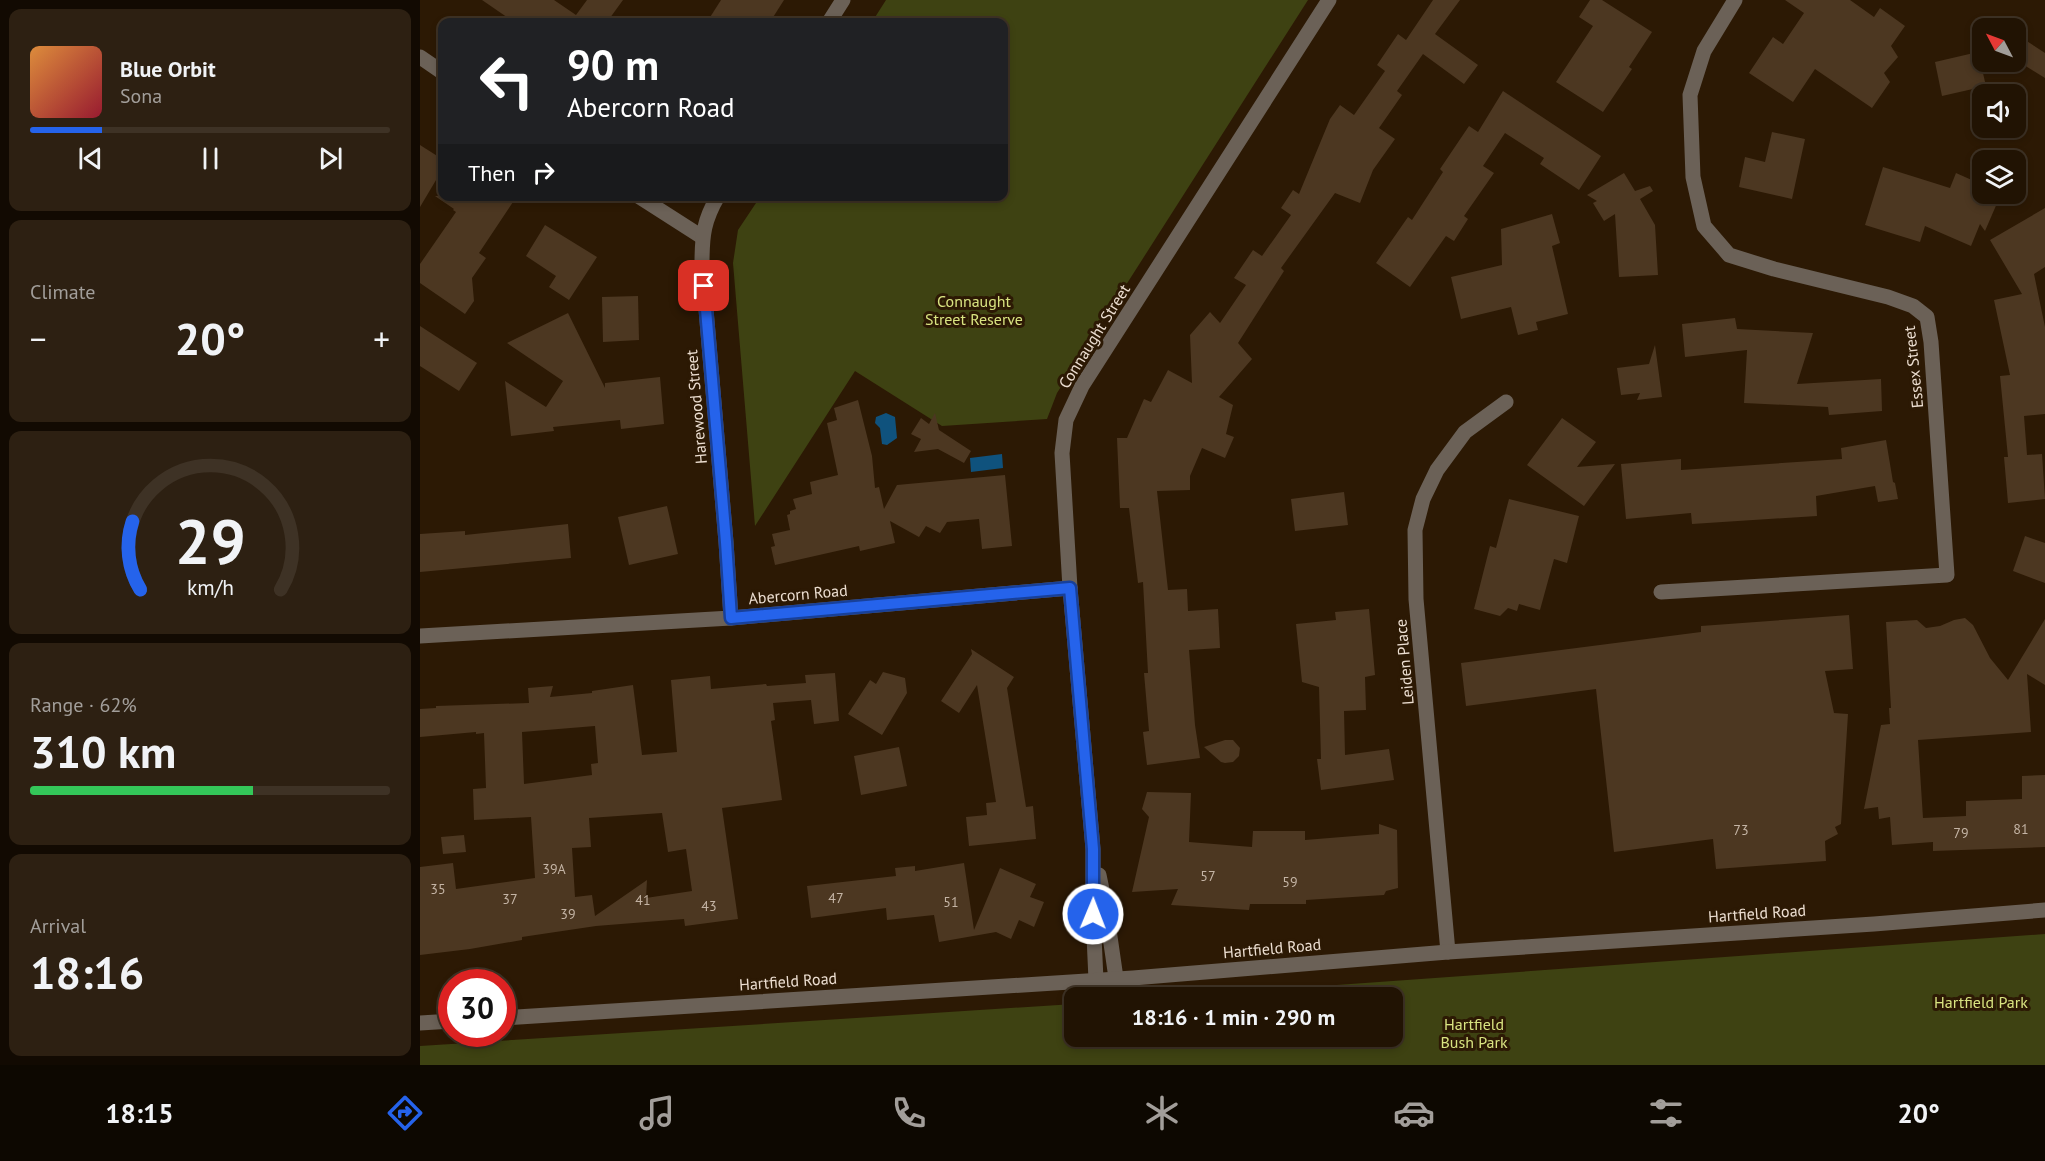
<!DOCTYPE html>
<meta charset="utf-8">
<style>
body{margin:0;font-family:"PT Sans",sans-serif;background:#2d2012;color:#f1f3f6;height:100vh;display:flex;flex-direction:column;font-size:22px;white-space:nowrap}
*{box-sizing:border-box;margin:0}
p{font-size:20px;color:#a29e9a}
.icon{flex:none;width:33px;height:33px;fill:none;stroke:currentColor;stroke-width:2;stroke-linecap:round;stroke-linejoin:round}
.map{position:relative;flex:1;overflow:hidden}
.side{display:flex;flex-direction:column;gap:9px;padding:9px;background:#120a02;width:420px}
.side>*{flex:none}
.hud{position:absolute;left:18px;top:18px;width:570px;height:183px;border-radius:12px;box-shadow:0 3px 9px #0003,0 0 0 2px #3e3225;background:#202124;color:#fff;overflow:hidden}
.needle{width:39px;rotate:311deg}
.buttons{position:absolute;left:1552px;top:18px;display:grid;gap:12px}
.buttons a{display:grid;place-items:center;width:54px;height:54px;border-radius:12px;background:#211303;box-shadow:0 3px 9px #0003,0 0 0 2px #3e3225;font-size:30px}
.speed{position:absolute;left:18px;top:969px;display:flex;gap:12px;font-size:30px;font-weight:700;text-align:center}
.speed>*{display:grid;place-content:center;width:78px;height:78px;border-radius:50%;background:#211303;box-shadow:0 3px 9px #0003,0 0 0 2px #3e3225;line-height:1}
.speed .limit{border:9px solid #d22;background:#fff;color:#111}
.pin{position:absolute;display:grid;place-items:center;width:51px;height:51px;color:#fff;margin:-26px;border-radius:12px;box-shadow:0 3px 9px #0006}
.me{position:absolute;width:66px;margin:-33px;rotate:1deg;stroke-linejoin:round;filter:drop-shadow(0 0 4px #0008)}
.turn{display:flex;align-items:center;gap:21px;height:126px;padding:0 30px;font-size:27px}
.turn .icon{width:78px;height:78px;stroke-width:2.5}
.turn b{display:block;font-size:42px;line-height:51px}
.then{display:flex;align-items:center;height:57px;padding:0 30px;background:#0003;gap:12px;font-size:22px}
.big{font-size:45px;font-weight:600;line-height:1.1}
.side .tile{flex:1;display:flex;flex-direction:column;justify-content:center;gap:9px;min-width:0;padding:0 21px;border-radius:12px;background:#2d2012}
.side .dial{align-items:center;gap:0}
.dial svg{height:156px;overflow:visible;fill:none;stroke:#3e3225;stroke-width:7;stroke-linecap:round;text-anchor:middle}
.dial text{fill:#f1f3f6;stroke:none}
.song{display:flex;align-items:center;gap:18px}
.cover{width:72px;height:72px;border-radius:9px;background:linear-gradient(135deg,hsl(30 70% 55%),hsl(350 70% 35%))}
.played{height:6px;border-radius:3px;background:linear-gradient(90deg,#2563eb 20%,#3e3225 20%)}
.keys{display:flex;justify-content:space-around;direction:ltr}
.heat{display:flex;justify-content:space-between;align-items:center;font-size:33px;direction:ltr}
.charge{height:9px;border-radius:4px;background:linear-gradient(90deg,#34c759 62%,#3e3225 0)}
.trip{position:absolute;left:644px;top:987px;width:339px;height:60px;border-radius:12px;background:#211303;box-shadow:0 3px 9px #0003,0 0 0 2px #3e3225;font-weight:600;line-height:60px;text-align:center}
.tabs{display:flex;height:96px;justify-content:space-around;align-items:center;background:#0d0801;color:#a29e9a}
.tabs .icon{width:42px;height:42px}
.tabs .active{color:#2563eb}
.tabs b{font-size:27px;color:#f1f3f6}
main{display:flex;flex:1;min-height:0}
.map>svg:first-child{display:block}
</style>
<main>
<section class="side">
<div class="tile">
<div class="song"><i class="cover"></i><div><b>Blue Orbit</b><p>Sona</p></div></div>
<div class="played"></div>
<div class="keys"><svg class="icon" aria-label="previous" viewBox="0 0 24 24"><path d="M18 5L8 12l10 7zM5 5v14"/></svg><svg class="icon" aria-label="pause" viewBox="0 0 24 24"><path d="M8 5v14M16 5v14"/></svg><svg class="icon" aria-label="next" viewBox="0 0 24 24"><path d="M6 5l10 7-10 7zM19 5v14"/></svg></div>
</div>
<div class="tile"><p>Climate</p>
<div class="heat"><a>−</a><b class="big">20°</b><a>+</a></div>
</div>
<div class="tile dial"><svg viewBox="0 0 100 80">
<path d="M14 69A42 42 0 1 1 86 69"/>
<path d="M14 69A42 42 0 0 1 10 34" stroke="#2563eb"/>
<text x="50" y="56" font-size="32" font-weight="700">29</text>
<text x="50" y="72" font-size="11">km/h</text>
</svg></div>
<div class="tile"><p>Range · 62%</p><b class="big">310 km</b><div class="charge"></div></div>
<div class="tile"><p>Arrival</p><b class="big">18:16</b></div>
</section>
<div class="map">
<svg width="1625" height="1065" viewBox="0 0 1625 1065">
<rect width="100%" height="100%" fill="#2c1904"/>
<!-- green -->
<g fill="#3e4212">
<path d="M466,0H888L637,393L627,419L522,426L435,371L335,526L313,263L318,230L340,197L584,196V22H452Z"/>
<path d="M1625,934V1065H0V1046L654,1004V1036H972V998L751,997Z"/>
</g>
<!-- water -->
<g fill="#0f527d">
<path d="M466,413L475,417L477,438L467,445L462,444L460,428L455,423L456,417Z"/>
<path d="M582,454L583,468L551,472L550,458Z"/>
</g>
<!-- building -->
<g fill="#4c3721" fill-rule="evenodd">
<path d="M62,0H134L156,15L167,0H203L187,22H94Z"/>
<path d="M301,0H364L350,22H287Z"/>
<path d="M1013,0H1040L1015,34L1058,65L1044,84L1003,54L977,91L982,95L959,128L975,139L953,170L940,203L915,193L861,268L864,271L818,343L832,359L799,397L813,405L806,434L814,437L805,458L782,448L770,476V490L737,491L748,590L767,589L768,611L798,609L800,648L769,650L775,725L780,758L727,765L723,732L729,731L724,673H728L723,582L718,583L709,508H700L697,438H707L724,399L731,402L748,370L772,383L770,335L790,312L800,323L826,285L814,278L833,250L842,256L871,215L861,208L873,190L879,194L910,119L920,105L934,115L965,71L957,65L978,34L986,40Z"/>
<path d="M1170,0H1182L1232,32L1209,67L1212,69L1183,112L1136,82L1173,26L1159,17Z"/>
<path d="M1365,0H1430L1454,17L1460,8L1485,26L1471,46L1478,57L1464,73L1470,82L1452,108L1395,69L1373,102L1329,73L1353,37L1363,44L1384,13Z"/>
<path d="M1596,34L1625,53V78L1596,60Z"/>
<path d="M1558,52L1566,86L1522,96L1515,62Z"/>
<path d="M1083,91L1181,156L1159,190L1120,164L1124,158L1085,133L1063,166L1074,173L1044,216L1048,219L1034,241L1026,236L990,287L956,263L988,217L992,220L1023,172L1020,169L1049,126L1058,132Z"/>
<path d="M1352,132L1385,139L1372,199L1319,187L1325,157L1345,162Z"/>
<path d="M0,145L22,159V170L0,207Z"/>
<path d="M1463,167L1530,188L1536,173L1563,185V194H1581L1565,231L1560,224L1551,246L1505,226L1500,242L1445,225Z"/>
<path d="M1204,173L1215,191L1230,186L1233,191L1220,199L1235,225L1238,275L1199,277L1195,214L1184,221L1173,203L1177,201L1167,195Z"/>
<path d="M15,196H97L59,253L66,258L52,278L54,301L45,314L0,283V264L36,212L33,210L34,209Z"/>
<path d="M1625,208V267L1614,274L1625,327V414L1604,416L1607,455L1622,454L1625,499L1588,503L1584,457H1588L1580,376L1590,375L1574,300L1602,294L1570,240Z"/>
<path d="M1132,214L1140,243L1132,246L1148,314L1116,322L1118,330L1098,335L1091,307L1041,319L1031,277L1082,265L1081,229Z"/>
<path d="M125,225L177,257L149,300L129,287L136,276L106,256Z"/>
<path d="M218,296L219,340L183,342L182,297Z"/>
<path d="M148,313L185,388V383L240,377L244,424L201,429L200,420L133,427L134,431L91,436L85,381L126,407L143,381L87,343Z"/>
<path d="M1315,318L1317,329L1393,333L1377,384L1461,379L1462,411L1409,415L1408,407L1324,403L1327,350L1265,357L1262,324Z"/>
<path d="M0,326L57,363L39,391L0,366Z"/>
<path d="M1235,345L1242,397L1217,400L1220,393L1201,395L1197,368L1229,364Z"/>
<path d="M438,400L452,456L455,488L459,487L464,509L477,485L585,475L592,546L562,549L559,519L527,522L520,533L506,526L499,537L470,521L475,543L440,551L439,546L355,565L351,547L355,546L352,534L370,530L367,515L370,514V511L376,509L373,499L392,494L390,482L418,475L407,423L417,420L414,408Z"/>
<path d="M515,413L519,430L551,451L544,463L518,449L494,452L501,439L491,434L501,418L509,424Z"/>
<path d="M1142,418L1176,442L1157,467L1195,464L1164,506L1107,465Z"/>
<path d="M1466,440L1473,482L1475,483L1478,499L1458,502L1455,486L1396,496L1397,516L1272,524L1271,513L1206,519L1201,464L1261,459V470L1422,459L1421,448Z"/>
<path d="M924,492L928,525L875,531L871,499Z"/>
<path d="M1089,499L1159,516L1147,563L1134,559L1120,610L1099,604L1097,611L1088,608L1080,616L1054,609L1070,546L1076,548Z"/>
<path d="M247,506L258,554L209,565L198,517Z"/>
<path d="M148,524L151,558L0,572V534L45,531V535Z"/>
<path d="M1605,536L1625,543V583L1593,571Z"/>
<path d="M949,609L955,675L945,677L946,710L924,711L925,755L969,749L974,780L901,790L897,759H901L899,687L882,682L876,624L916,620L915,612Z"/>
<path d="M1429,615L1433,669L1405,671L1414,713L1428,714L1421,824L1415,827L1418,834L1405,841L1406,861L1296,869L1293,839L1194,852L1176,689L1046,706L1041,663L1281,632V626Z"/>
<path d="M1545,618L1553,625L1570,658L1588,680L1625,619V685L1607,674L1611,732L1498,740L1503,818L1546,816V801L1602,799V776L1625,775V847L1513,851V842L1472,845L1470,817L1459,819L1458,807L1444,809L1461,725L1470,724L1469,708H1471L1466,622L1497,620L1506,628L1520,626L1534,620Z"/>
<path d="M551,649L594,677L587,688L606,807L613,806L616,839L549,846L546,817L567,815L566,803L576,802L557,685L539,713L521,701L552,654Z"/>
<path d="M463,672L485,678L487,693L462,735L428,714L450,680L456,684Z"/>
<path d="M415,673L419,721L394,724L391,700L353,703L355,720L351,721L362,800L302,808L318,919L265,926L264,919L176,926L102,937V940L50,949L0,955V867L33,863L36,889L115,878L111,817L54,820L53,789L66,788L64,733L56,734V732L0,737V709L16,708V706L109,703L108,688L133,686L130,697L172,693V691L213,685L222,755L257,752L251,680L290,676L291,689L346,684L347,686L386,683L385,675ZM175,726L178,763L171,764L172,775L104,784L102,732ZM242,813L248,852L266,849L272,891L226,898L227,880L175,916L172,895L155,897L152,848L171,847L169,818Z"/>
<path d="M805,740H813L820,748L819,756L813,762L805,763L801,762L784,747Z"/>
<path d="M479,747L487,786L441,795L434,756Z"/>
<path d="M727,792L771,793L769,842L832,847L833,831H885V840L959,834V824L977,830L978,888L966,891L964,895L886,900V904H830L829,910L751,905L758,889L712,892L729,817L722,809Z"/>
<path d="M44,835L46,852L23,854L21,837Z"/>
<path d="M544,863L554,930L580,868L616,884L610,897L624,902L614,927L599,920L591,939L576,932L519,942L514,915L467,920L466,908L391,918L387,886L476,876L475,868L495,866V871Z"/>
</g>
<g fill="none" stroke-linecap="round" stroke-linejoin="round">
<!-- minor -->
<g stroke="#6b6157" stroke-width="15">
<path d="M409,22L423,0"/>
<path d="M0,57L22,72"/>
<path d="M218,196L282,237"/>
<path d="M298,196C284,220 282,235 282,263L306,542L311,618"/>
<path d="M1241,592L1527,575L1511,342L1507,317L1493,306L1468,297L1354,269L1309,255L1284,226L1273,177L1270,95L1284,51L1315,0"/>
<path d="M0,636L311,618L650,588"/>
<path d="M679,875L686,909L696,978"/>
<path d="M1028,952L996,599L995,530L1003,499L1017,470L1045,432L1086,402"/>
<path d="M676,980L673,914V849L650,588L642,453L646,420L662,386L909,0"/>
<path d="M82,1018L713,978L1028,952L1454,924L1625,910"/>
<path d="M0,1023L32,1021"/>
</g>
</g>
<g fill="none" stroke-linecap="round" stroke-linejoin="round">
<defs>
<path id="route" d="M284,286L306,542L311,618L650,588L673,849V914"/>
</defs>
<!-- route casing -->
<use href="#route" stroke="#184099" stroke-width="15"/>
<!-- route -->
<use href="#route" stroke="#2563eb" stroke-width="10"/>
</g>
<g text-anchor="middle" stroke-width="6" stroke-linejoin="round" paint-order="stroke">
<!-- number labels -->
<g font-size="14" fill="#c4b4a5">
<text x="1601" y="834">81</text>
<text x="1321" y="835">73</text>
<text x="1541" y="838">79</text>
<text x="134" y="874">39A</text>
<text x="788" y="881">57</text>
<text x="870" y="887">59</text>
<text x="18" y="894">35</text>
<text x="416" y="903">47</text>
<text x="90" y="904">37</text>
<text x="223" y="905">41</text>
<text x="531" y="907">51</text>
<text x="289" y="911">43</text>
<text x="148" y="919">39</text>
</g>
<!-- park labels -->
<g font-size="16" fill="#d9e481" stroke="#2c1904">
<text x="554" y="307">Connaught<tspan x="554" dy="18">Street Reserve</tspan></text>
<text x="1561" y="1008">Hartfield Park</text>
<text x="1054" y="1030">Hartfield<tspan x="1054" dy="18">Bush Park</tspan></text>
</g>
<!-- street labels -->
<g font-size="16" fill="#ecded1" stroke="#2c1904">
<text transform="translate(674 336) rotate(-58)" y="6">Connaught Street</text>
<text transform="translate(1493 367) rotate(-96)" y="6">Essex Street</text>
<text transform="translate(276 407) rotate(-95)" y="6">Harewood Street</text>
<text transform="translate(378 594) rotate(-5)" y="6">Abercorn Road</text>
<text transform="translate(984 662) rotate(-95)" y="6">Leiden Place</text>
<text transform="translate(1337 913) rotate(-4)" y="6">Hartfield Road</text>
<text transform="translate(852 948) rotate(-5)" y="6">Hartfield Road</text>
<text transform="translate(368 981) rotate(-4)" y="6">Hartfield Road</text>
</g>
</g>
</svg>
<div class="buttons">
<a><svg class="needle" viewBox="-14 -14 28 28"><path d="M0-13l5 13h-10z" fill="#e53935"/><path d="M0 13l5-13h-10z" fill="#a29e9a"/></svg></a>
<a><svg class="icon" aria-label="sound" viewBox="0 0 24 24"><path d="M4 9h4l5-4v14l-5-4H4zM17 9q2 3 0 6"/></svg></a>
<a><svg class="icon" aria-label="layers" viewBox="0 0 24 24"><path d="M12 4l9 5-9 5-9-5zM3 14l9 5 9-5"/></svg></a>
</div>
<div class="speed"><div class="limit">30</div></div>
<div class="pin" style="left:284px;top:286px;background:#d93025"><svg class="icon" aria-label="arrive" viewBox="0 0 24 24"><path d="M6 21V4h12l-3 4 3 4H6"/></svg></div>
<svg class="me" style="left:673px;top:914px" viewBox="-20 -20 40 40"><circle r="17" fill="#2563eb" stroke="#fff" stroke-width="3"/><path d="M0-11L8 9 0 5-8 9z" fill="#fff"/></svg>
<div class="trip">18:16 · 1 min · 290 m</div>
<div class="hud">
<div class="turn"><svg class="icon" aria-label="left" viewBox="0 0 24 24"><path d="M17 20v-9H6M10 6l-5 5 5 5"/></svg><div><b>90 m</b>Abercorn Road</div></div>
<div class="then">Then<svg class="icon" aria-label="right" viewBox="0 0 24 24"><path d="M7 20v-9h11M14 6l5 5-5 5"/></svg></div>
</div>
</div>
</main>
<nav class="tabs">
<b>18:15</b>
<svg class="icon active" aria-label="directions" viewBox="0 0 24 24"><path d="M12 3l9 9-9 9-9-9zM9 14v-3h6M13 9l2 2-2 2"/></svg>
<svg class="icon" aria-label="music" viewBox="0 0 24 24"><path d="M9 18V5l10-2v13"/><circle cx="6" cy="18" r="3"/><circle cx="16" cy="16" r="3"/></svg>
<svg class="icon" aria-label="phone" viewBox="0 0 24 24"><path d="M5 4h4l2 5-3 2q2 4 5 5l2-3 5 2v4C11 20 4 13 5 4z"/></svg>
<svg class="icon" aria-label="climate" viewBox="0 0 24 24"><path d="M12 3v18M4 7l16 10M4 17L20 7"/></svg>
<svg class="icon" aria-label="car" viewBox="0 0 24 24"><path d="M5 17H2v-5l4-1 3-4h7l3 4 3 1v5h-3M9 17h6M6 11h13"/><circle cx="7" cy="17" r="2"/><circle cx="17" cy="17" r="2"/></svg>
<svg class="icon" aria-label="filters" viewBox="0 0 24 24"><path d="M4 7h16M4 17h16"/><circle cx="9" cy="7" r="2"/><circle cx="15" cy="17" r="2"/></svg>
<b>20°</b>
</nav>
